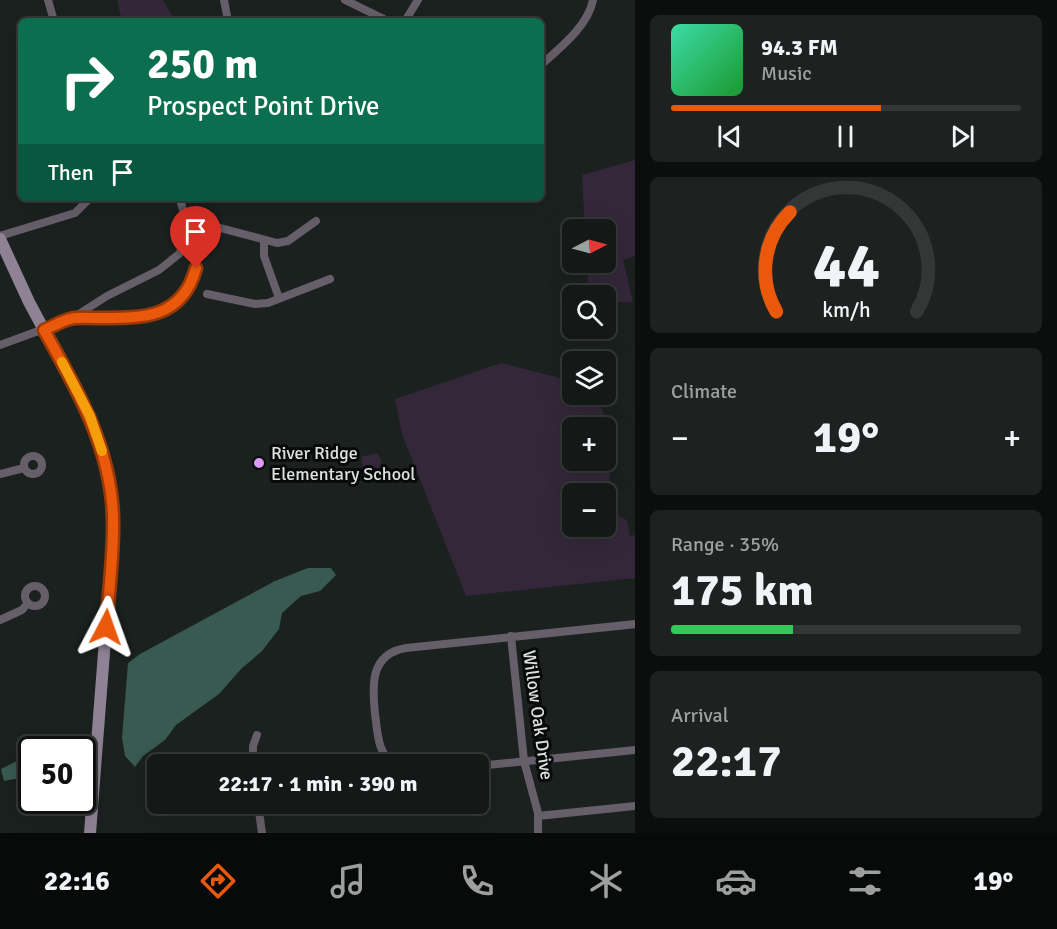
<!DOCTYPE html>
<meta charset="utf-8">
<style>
body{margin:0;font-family:Signika,sans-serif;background:#1d2220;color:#f1f3f6;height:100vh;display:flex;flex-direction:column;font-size:22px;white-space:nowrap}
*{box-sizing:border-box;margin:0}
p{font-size:20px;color:#9da0a1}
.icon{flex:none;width:33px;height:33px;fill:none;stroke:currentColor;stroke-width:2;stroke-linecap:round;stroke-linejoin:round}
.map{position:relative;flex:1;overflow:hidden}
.side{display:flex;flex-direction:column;gap:15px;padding:15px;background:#0b0e0d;width:422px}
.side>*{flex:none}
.guide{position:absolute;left:18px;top:18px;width:526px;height:183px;border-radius:9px;box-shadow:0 6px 24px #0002,0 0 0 2px #333836;background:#0b6e4f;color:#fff;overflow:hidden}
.needle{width:39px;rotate:84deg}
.buttons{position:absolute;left:562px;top:219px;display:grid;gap:12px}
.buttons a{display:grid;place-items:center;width:54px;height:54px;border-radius:9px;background:#141917;box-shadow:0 6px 24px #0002,0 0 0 2px #333836;font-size:30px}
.speed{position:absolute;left:18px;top:736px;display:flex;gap:12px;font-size:30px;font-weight:700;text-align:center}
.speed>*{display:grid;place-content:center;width:78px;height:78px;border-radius:50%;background:#141917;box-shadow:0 6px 24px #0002,0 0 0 2px #333836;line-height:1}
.speed .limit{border:3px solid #111;border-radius:9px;background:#fff;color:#111}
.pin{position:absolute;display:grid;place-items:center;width:51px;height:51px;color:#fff;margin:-62px -26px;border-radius:50% 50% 50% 0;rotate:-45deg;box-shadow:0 0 6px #0007}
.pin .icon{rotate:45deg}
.me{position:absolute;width:66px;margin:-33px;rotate:4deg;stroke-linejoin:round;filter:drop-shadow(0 0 4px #0008)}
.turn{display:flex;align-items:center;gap:21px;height:126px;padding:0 30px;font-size:27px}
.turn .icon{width:78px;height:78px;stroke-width:2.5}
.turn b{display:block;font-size:42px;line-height:51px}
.then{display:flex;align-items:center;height:57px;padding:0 30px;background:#0003;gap:12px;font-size:22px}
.big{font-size:45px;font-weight:800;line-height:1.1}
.side .tile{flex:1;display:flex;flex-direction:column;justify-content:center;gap:9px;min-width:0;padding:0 21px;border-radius:9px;background:#1d2220}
.side .dial{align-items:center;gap:0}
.dial svg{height:156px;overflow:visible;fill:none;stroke:#333836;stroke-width:7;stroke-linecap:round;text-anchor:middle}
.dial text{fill:#f1f3f6;stroke:none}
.song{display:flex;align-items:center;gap:18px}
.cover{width:72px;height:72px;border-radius:9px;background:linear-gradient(135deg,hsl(160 70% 55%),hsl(130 70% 35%))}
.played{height:6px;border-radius:3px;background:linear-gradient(90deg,#ea580c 60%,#333836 60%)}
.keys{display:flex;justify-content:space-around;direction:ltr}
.heat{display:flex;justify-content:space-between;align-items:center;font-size:33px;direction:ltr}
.charge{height:9px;border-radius:4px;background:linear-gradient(90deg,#34c759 35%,#333836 0)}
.trip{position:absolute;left:147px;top:754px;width:342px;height:60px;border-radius:9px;background:#141917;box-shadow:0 6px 24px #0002,0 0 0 2px #333836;font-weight:800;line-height:60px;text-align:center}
.tab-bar{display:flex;height:96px;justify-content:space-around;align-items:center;background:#080a09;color:#9da0a1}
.tab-bar .icon{width:42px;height:42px}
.tab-bar .selected{color:#ea580c}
.tab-bar b{font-size:27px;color:#f1f3f6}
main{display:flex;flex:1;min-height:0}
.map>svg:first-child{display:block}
</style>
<main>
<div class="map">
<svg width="636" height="833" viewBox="0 0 636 833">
<rect width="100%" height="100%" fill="#1a211f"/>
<!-- green -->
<g fill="#332739" fill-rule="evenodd">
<path d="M117,0H163L175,21H122Z"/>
<path d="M635,160V256L623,260L633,302L606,303V296L589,295L587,263L606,262V230L585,229L582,175Z"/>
<path d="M501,363L556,377L573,385V394L591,395L599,398L610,439L609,511L627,520L630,536L635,535V578L466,596L402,434L395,399ZM573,428H606V460H573ZM573,494H606V526H573Z"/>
<path d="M377,453L381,459L380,472L364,475L361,457Z"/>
</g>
<!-- water -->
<g fill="#385a50">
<path d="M308,568H331L336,575L320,591L301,596L282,613L279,629L262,651L241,669L219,694L176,725L165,740L143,756L135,767L125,756L122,738L128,663L140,654L275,581Z"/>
<path d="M31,754V776L4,781L1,769Z"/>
</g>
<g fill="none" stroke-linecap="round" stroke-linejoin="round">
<!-- street -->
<g stroke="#665e69" stroke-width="8">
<path d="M48,0L54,21"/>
<path d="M224,0L228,21"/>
<path d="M345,0L388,21"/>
<path d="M405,21L418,0"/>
<path d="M542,64C560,48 588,26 593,0"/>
<path d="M185,223L205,224L277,243L288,241L316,221"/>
<path d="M0,236L75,213L90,198"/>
<path d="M264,240V256L279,298"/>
<path d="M207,294L255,304L268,303L330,279"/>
<path d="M71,319C117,318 202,326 195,256C194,241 183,214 180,198"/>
<path d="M0,345L71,319L107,296L159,270L179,254L184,245L187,230"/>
<circle cx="33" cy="465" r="9"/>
<path d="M0,474L24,468"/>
<circle cx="35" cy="596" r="10"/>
<path d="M0,620L22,610L28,603"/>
<path d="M511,636L524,761L538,813V833"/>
<path d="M253,765V746L257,735"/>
<path d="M394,765C377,752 378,734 375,714C372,685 370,654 406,648L636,624"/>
<path d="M478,766L636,750"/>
<path d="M258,804L262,833"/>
<path d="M538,816L636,806"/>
</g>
<!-- secondary -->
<path stroke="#8e8294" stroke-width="12" d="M0,239L29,302L90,416L103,453L110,483L113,537L90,833"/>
</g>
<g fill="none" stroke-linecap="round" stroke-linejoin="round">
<defs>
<path id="route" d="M106,627C109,591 114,553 113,517C111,448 77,389 44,330C52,327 61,321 70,319C77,317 86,318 94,318C139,318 182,321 196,268"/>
</defs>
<!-- route casing -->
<use href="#route" stroke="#983908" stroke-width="15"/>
<!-- route -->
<use href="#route" stroke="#ea580c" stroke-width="10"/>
<!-- slow -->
<path stroke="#f59e0b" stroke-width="10" d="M62,362L90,416L102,451"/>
</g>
<!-- markers -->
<circle fill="#da9af6" stroke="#070a09" stroke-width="2" cx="259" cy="463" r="6"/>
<g text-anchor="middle" stroke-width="6" stroke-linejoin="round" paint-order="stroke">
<!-- poi labels -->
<g font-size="18" fill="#dde2e0" stroke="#070a09" text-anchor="start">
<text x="271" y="459">River Ridge<tspan x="271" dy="21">Elementary School</tspan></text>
</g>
<!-- street labels -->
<g font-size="18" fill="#dde2e0" stroke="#070a09">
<text transform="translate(538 715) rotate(82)" y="6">Willow Oak Drive</text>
</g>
</g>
</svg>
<div class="buttons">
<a><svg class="needle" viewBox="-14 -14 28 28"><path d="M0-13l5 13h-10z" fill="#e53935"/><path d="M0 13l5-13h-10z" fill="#9da0a1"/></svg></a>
<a><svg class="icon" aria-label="search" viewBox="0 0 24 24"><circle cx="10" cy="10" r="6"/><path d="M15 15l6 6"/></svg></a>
<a><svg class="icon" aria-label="layers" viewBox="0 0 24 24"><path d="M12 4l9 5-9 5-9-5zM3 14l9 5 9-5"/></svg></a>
<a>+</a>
<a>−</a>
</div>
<div class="speed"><div class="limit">50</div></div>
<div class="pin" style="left:196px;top:268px;background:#d93025"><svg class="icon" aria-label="arrive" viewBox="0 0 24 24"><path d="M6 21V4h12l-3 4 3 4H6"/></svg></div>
<svg class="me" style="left:106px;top:627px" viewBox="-20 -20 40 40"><path d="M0-17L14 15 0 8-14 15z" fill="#ea580c" stroke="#fff" stroke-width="4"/></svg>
<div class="trip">22:17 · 1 min · 390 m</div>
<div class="guide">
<div class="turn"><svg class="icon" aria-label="right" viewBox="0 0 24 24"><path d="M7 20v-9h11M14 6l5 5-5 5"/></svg><div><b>250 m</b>Prospect Point Drive</div></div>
<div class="then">Then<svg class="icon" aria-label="arrive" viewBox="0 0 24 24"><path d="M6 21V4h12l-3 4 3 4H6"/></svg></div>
</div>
</div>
<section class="side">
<div class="tile">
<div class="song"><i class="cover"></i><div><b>94.3 FM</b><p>Music</p></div></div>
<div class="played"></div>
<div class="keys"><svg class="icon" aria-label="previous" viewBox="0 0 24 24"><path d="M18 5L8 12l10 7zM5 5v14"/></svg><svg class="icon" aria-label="pause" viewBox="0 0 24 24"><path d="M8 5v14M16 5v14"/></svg><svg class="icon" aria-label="next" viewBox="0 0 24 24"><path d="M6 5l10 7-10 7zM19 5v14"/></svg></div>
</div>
<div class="tile dial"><svg viewBox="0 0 100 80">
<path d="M14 69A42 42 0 1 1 86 69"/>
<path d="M14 69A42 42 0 0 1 21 18" stroke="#ea580c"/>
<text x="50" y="56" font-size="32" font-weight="700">44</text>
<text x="50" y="72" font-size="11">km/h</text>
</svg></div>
<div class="tile"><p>Climate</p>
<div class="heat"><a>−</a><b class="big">19°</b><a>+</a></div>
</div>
<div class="tile"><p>Range · 35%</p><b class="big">175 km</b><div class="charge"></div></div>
<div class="tile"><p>Arrival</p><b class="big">22:17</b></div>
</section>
</main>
<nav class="tab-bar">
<b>22:16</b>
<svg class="icon selected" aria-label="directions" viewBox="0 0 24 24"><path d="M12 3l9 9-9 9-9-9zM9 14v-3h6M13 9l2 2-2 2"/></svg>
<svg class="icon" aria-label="music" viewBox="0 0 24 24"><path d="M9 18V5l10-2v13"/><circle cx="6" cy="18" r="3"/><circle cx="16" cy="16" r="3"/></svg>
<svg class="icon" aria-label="phone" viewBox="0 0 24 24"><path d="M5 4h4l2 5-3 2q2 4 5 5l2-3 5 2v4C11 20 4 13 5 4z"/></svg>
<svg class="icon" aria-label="climate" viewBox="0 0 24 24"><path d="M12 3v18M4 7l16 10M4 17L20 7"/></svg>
<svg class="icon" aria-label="car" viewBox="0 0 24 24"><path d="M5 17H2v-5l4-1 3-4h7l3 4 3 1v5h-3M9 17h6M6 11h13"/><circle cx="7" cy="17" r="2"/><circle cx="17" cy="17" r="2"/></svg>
<svg class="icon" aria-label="filters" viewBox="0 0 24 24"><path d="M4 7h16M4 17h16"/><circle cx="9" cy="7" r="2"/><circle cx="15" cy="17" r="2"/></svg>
<b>19°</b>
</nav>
